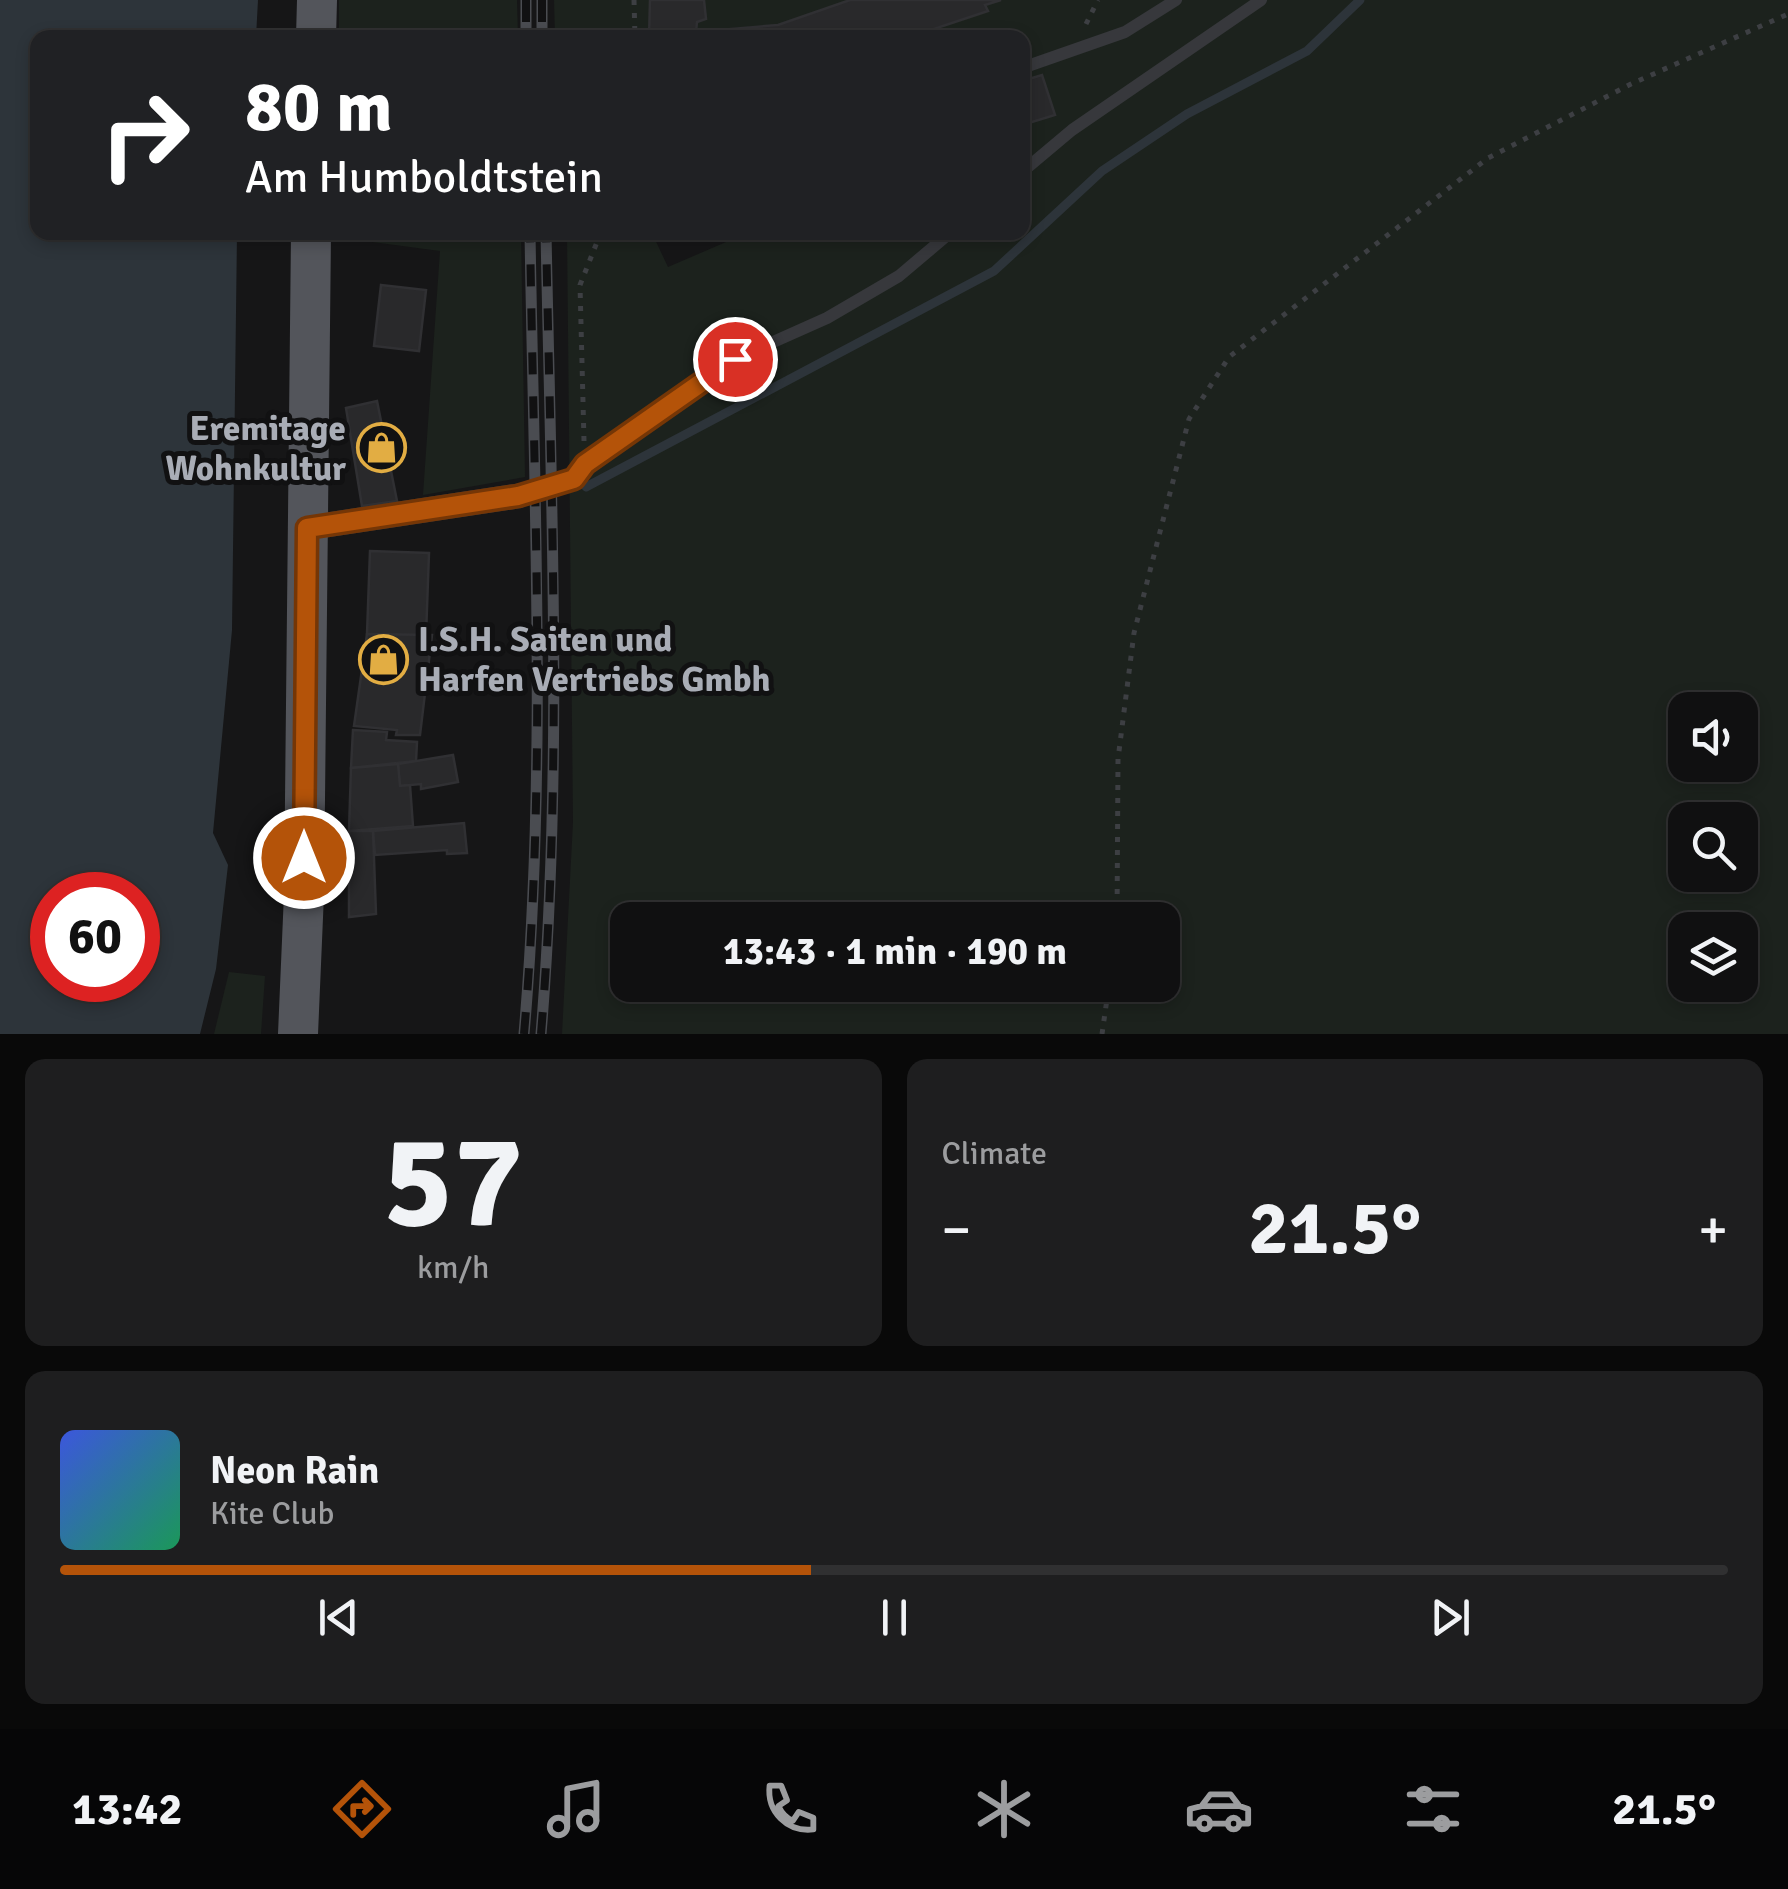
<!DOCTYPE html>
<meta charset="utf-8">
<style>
body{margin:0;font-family:Signika,sans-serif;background:#1e1e1f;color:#f1f3f6;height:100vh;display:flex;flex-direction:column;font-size:38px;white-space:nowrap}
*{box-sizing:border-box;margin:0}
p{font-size:32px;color:#9c9d9f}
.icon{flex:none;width:55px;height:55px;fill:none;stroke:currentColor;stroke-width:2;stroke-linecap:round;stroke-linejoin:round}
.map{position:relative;height:1034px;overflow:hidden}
.side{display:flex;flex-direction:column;gap:25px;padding:25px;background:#090909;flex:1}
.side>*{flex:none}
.hud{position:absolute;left:30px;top:30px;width:1000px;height:210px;border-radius:20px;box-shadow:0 5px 15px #0003,0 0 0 2px #303031;background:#202124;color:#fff;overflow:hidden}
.tools{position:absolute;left:1668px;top:692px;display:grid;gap:20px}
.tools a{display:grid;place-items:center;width:90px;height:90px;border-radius:20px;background:#101011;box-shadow:0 5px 15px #0003,0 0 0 2px #303031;font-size:50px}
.speed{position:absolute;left:30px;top:872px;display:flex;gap:20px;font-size:50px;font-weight:700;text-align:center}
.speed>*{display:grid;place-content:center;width:130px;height:130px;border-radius:50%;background:#101011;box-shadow:0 5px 15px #0003,0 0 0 2px #303031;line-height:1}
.speed .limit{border:15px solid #d22;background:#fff;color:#111}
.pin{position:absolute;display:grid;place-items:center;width:85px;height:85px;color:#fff;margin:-42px;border:5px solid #fff;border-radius:50%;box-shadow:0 2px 10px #0007}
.me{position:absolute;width:110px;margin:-55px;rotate:0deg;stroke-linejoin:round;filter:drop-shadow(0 0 8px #0008)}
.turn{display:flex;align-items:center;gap:35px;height:210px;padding:0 50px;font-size:45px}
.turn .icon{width:130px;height:130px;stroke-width:2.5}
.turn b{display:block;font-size:70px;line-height:85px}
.big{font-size:75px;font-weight:700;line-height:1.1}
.side .tile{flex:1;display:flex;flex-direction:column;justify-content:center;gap:15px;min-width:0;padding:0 35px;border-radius:20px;background:#1e1e1f}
.side .dial{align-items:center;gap:0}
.dial b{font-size:130px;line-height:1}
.song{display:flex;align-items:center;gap:30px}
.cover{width:120px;height:120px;border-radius:15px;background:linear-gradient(135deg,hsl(230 70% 55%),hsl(150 70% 35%))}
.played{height:10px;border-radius:5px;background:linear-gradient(90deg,#b45309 45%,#303031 45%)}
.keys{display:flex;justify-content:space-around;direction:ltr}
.heat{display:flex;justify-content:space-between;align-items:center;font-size:55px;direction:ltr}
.side .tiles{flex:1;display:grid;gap:25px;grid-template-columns:1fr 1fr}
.tile:last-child{grid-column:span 2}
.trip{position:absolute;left:610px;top:902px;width:570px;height:100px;border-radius:20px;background:#101011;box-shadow:0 5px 15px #0003,0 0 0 2px #303031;font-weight:700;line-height:100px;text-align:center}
.tab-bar{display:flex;height:160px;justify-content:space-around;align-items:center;background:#060607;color:#9c9d9f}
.tab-bar .icon{width:70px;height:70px}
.tab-bar .active{color:#b45309}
.tab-bar b{font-size:45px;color:#f1f3f6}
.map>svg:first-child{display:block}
</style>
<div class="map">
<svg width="1788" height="1034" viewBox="0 0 1788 1034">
<rect width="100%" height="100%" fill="#161617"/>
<!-- green -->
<g fill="#1c221d" fill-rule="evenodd">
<path d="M339,0H517L518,37H339Z"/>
<path d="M554,0H1788V1034H562L573,822L567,233H652L668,267L747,233L1022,232V38L555,37ZM1685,710H1740V765H1685ZM1685,820H1740V875H1685ZM628,920H1162V985H628ZM1685,930H1740V985H1685Z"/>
<path d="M335,232L521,233L525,477L423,495L440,251L335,237Z"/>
<path d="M229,972L265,976L261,1034H214Z"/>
</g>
<!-- water -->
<path fill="#2d343a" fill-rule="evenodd" d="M0,0H258L256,37L38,38V232L237,233L232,630L213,833L228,865L216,969L200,1034H0ZM52,895H138V980H52Z"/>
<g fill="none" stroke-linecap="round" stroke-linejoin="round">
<!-- stream -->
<path stroke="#2d343a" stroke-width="9" d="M586,487L994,271L1102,171L1187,114L1307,51L1360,0"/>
</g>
<!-- building -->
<g fill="#29292b" stroke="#303033" stroke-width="2.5">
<path d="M650,0H704L706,19L697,22L696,32L778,25L850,0H1001L985,5L988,11L907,38H649Z"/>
<path d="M1042,75L1055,115L1022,125V81Z"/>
<path d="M381,285L426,290L419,351L374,346Z"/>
<path d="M377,401L397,501L362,506L346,408Z"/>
<path d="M370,551L429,553L426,636L367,634Z"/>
<path d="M367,634L432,635L420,735H396L397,730L354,726Z"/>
<path d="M353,730L387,732L386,740L417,742L416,761L351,768Z"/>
<path d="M453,755L458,782L421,789V784L400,786L398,764Z"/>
<path d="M398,764L400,786L410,785L413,826L349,831L351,768Z"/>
<path d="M464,823L467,853L447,854V850L375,855L373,831Z"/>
<path d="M349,831H373L376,914L349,917Z"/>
</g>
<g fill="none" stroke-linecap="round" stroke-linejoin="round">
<!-- path -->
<g stroke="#3d3f43" stroke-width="5" stroke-dasharray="5 8" stroke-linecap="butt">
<path d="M634,0L635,38"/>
<path d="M1086,24L1098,0"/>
<path d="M584,441L580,285L601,232"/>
<path d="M1117,920L1118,759L1134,633L1189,419L1229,357L1488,158L1631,84L1788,14"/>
<path d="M1102,1034L1109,985"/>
</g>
<!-- lane -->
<g stroke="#37383c" stroke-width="12">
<path d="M1022,68L1125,32L1176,0"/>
<path d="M1022,172L1072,130L1261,0"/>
<path d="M518,496L574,479L585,464L735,359L827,318L899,276L951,232"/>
</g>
<!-- street -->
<path stroke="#37383c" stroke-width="25" d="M307,528L518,496"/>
<!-- primary -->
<g stroke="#53555b" stroke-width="40">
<path d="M316,38L317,0"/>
<path d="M298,1034L304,894L311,232"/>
</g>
<defs>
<g id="rail">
<path d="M526,0V38"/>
<path d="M542,0V38"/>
<path d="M524,1034C547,767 534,500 530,232"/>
<path d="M541,1034C563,767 551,500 546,232"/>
</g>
</defs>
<!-- rail casing -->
<use href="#rail" stroke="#4a4c51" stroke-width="11"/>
<!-- rail -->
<use href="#rail" stroke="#111112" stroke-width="8" stroke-dasharray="22" stroke-linecap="butt"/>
</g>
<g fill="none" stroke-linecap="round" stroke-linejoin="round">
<defs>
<path id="route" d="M304,858L307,528L518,496L574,479L585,464L735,359"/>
</defs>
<!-- route casing -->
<use href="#route" stroke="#753606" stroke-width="25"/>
<!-- route -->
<use href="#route" stroke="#b45309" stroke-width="18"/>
</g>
<!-- icons -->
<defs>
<symbol id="shop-ring" viewBox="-11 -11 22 22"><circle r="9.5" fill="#111112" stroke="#e2ad43" stroke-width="1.5"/><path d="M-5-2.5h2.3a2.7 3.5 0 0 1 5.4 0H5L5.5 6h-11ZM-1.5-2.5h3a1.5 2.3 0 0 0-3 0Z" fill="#e2ad43"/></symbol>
</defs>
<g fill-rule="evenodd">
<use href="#shop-ring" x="354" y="420" width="55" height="55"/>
<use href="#shop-ring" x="356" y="632" width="55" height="55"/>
</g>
<g text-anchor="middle" stroke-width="10" stroke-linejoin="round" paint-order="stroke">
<!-- poi labels -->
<g font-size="35" font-weight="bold" fill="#a9adb6" stroke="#111112" text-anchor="end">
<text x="346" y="440">Eremitage<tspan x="346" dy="40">Wohnkultur</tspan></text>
<text x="418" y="651" text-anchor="start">I.S.H. Saiten und<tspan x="418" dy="40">Harfen Vertriebs Gmbh</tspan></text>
</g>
</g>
</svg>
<div class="tools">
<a><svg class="icon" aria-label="sound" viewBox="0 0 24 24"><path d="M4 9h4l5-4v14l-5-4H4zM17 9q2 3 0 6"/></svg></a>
<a><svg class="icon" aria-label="search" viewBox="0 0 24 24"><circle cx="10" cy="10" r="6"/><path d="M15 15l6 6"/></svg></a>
<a><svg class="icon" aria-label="layers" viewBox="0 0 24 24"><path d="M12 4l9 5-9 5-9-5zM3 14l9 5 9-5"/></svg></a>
</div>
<div class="speed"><div class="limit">60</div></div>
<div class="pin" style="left:735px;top:359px;background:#d93025"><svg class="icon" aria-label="arrive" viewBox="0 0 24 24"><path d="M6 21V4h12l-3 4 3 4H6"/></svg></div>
<svg class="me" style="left:304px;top:858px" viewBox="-20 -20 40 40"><circle r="17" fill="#b45309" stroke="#fff" stroke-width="3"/><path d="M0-11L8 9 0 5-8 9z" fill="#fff"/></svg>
<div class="trip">13:43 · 1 min · 190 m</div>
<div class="hud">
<div class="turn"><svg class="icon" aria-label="right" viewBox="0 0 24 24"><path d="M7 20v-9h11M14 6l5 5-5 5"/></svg><div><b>80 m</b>Am Humboldtstein</div></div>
</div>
</div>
<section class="side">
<div class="tiles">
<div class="tile dial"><b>57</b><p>km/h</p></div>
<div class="tile"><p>Climate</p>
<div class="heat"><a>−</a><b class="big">21.5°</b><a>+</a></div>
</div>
<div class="tile">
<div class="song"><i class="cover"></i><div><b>Neon Rain</b><p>Kite Club</p></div></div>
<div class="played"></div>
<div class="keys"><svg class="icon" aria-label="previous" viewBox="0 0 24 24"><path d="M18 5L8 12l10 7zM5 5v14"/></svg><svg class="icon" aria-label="pause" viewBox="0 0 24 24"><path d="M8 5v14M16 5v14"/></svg><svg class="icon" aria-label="next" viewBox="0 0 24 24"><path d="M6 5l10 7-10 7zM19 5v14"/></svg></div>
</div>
</div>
</section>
<nav class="tab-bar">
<b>13:42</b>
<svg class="icon active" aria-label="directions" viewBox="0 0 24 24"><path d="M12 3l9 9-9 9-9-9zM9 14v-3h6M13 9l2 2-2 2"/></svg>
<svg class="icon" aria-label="music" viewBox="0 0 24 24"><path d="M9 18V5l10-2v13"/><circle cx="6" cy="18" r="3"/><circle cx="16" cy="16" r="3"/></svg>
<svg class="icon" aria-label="phone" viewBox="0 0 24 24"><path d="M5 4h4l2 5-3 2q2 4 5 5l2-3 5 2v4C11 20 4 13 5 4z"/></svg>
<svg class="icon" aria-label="climate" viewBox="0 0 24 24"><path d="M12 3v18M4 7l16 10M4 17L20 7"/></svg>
<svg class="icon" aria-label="car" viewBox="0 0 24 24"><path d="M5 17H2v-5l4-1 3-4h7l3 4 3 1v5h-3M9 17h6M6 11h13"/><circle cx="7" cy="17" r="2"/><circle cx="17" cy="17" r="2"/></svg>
<svg class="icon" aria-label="filters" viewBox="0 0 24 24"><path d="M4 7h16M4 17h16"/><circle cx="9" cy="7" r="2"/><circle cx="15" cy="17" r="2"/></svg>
<b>21.5°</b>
</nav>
